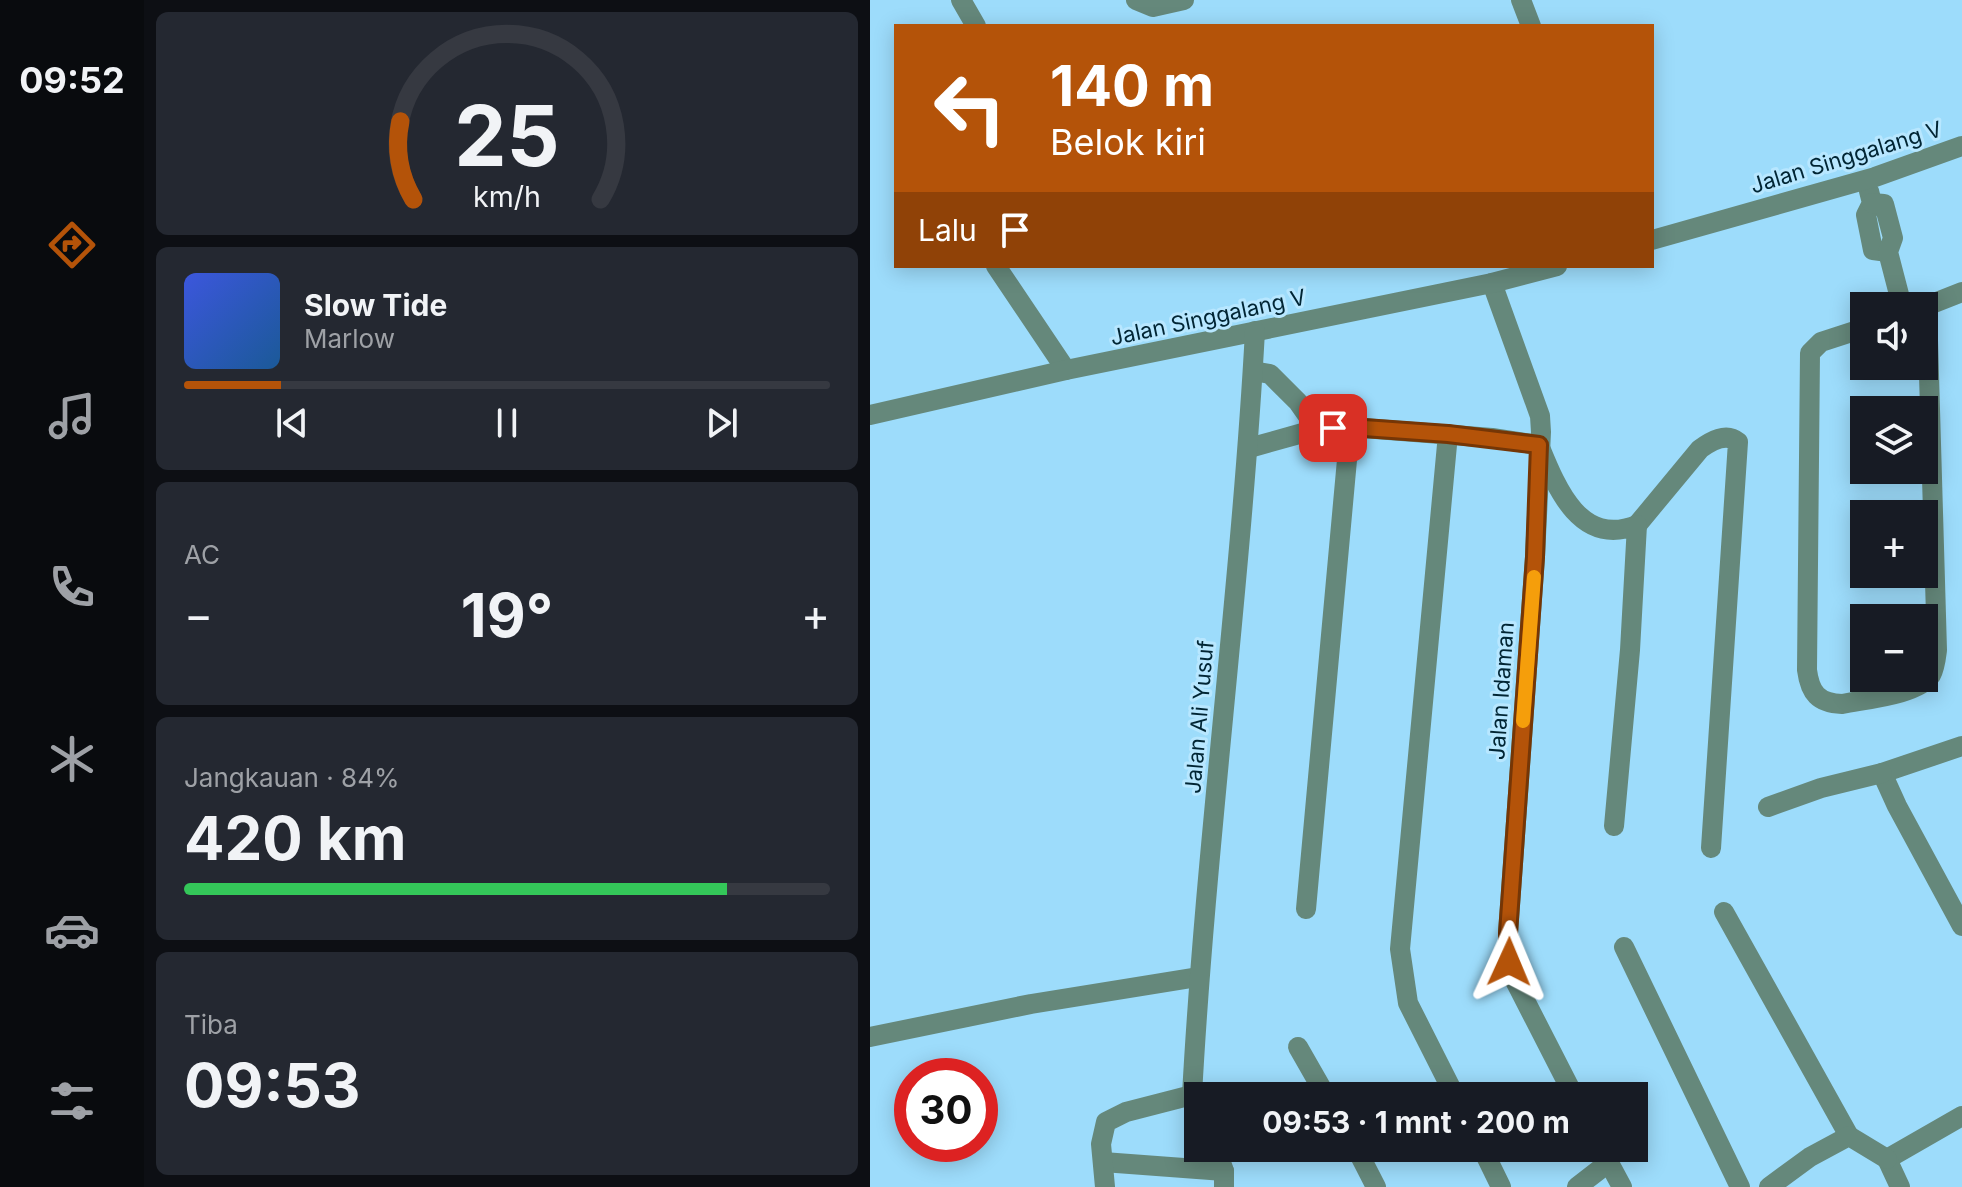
<!DOCTYPE html>
<html lang="id">
<meta charset="utf-8">
<style>
body{margin:0;font-family:Inter,sans-serif;background:#242831;color:#f1f3f6;height:100vh;display:flex;flex-direction:column;font-size:30px;white-space:nowrap}
*{box-sizing:border-box;margin:0}
p{font-size:26px;color:#9ea1a6}
.icon{flex:none;width:44px;height:44px;fill:none;stroke:currentColor;stroke-width:2;stroke-linecap:round;stroke-linejoin:round}
.map{position:relative;flex:1;overflow:hidden}
.sheet{display:flex;flex-direction:column;gap:12px;padding:12px;background:#0d0f14;width:726px}
.sheet>*{flex:none}
.hud{position:absolute;left:24px;top:24px;width:760px;height:244px;border-radius:0px;box-shadow:0 4px 20px #0003;background:#b45309;color:#fff;overflow:hidden}
.controls{position:absolute;left:980px;top:292px;display:grid;gap:16px}
.controls a{display:grid;place-items:center;width:88px;height:88px;border-radius:0px;background:#171b24;box-shadow:0 4px 20px #0003;font-size:40px}
.speed{position:absolute;left:24px;top:1058px;display:flex;gap:16px;font-size:40px;font-weight:700;text-align:center}
.speed>*{display:grid;place-content:center;width:104px;height:104px;border-radius:50%;background:#171b24;box-shadow:0 4px 20px #0003;line-height:1}
.speed .limit{border:12px solid #d22;background:#fff;color:#111}
.pin{position:absolute;display:grid;place-items:center;width:68px;height:68px;color:#fff;margin:-34px;border-radius:16px;box-shadow:0 4px 12px #0006}
.me{position:absolute;width:88px;margin:-44px;rotate:1deg;stroke-linejoin:round;filter:drop-shadow(0 0 6px #0008)}
.turn{display:flex;align-items:center;gap:28px;height:168px;padding:0 24px;font-size:36px}
.turn .icon{width:104px;height:104px;stroke-width:2.5}
.turn b{display:block;font-size:56px;line-height:68px}
.then{display:flex;align-items:center;height:76px;padding:0 24px;background:#0003;gap:16px;font-size:30px}
.big{font-size:60px;font-weight:700;line-height:1.1}
.sheet .widget{flex:1;display:flex;flex-direction:column;justify-content:center;gap:12px;min-width:0;padding:0 28px;border-radius:12px;background:#242831}
.sheet .dial{align-items:center;gap:0}
.dial svg{height:208px;overflow:visible;fill:none;stroke:#363941;stroke-width:7;stroke-linecap:round;text-anchor:middle}
.dial text{fill:#f1f3f6;stroke:none}
.song{display:flex;align-items:center;gap:24px}
.cover{width:96px;height:96px;border-radius:12px;background:linear-gradient(135deg,hsl(230 70% 55%),hsl(210 70% 35%))}
.played{height:8px;border-radius:4px;background:linear-gradient(90deg,#b45309 15%,#363941 15%)}
.keys{display:flex;justify-content:space-around;direction:ltr}
.heat{display:flex;justify-content:space-between;align-items:center;font-size:44px;direction:ltr}
.charge{height:12px;border-radius:6px;background:linear-gradient(90deg,#34c759 84%,#363941 0)}
.trip{position:absolute;left:314px;top:1082px;width:464px;height:80px;border-radius:0px;background:#171b24;box-shadow:0 4px 20px #0003;font-weight:700;line-height:80px;text-align:center}
main{display:flex;flex:1;min-height:0}
.menu{display:flex;flex-direction:column;width:144px;justify-content:space-around;align-items:center;background:#090b0e;color:#9ea1a6}
.menu .icon{width:56px;height:56px}
.menu .selected{color:#b45309}
.menu b{font-size:36px;color:#f1f3f6}
.map>svg:first-child{display:block}
</style>
<main>
<nav class="menu">
<b>09:52</b>
<svg class="icon selected" aria-label="directions" viewBox="0 0 24 24"><path d="M12 3l9 9-9 9-9-9zM9 14v-3h6M13 9l2 2-2 2"/></svg>
<svg class="icon" aria-label="music" viewBox="0 0 24 24"><path d="M9 18V5l10-2v13"/><circle cx="6" cy="18" r="3"/><circle cx="16" cy="16" r="3"/></svg>
<svg class="icon" aria-label="phone" viewBox="0 0 24 24"><path d="M5 4h4l2 5-3 2q2 4 5 5l2-3 5 2v4C11 20 4 13 5 4z"/></svg>
<svg class="icon" aria-label="climate" viewBox="0 0 24 24"><path d="M12 3v18M4 7l16 10M4 17L20 7"/></svg>
<svg class="icon" aria-label="car" viewBox="0 0 24 24"><path d="M5 17H2v-5l4-1 3-4h7l3 4 3 1v5h-3M9 17h6M6 11h13"/><circle cx="7" cy="17" r="2"/><circle cx="17" cy="17" r="2"/></svg>
<svg class="icon" aria-label="filters" viewBox="0 0 24 24"><path d="M4 7h16M4 17h16"/><circle cx="9" cy="7" r="2"/><circle cx="15" cy="17" r="2"/></svg>
</nav>
<section class="sheet">
<div class="widget dial"><svg viewBox="0 0 100 80">
<path d="M14 69A42 42 0 1 1 86 69"/>
<path d="M14 69A42 42 0 0 1 9 39" stroke="#b45309"/>
<text x="50" y="56" font-size="32" font-weight="700">25</text>
<text x="50" y="72" font-size="11">km/h</text>
</svg></div>
<div class="widget">
<div class="song"><i class="cover"></i><div><b>Slow Tide</b><p>Marlow</p></div></div>
<div class="played"></div>
<div class="keys"><svg class="icon" aria-label="previous" viewBox="0 0 24 24"><path d="M18 5L8 12l10 7zM5 5v14"/></svg><svg class="icon" aria-label="pause" viewBox="0 0 24 24"><path d="M8 5v14M16 5v14"/></svg><svg class="icon" aria-label="next" viewBox="0 0 24 24"><path d="M6 5l10 7-10 7zM19 5v14"/></svg></div>
</div>
<div class="widget"><p>AC</p>
<div class="heat"><a>−</a><b class="big">19°</b><a>+</a></div>
</div>
<div class="widget"><p>Jangkauan · 84%</p><b class="big">420 km</b><div class="charge"></div></div>
<div class="widget"><p>Tiba</p><b class="big">09:53</b></div>
</section>
<div class="map">
<svg width="1092" height="1187" viewBox="0 0 1092 1187">
<rect width="100%" height="100%" fill="#9ddcfb"/>
<g fill="none" stroke-linecap="round" stroke-linejoin="round">
<!-- minor -->
<g stroke="#65887b" stroke-width="20">
<path d="M91,0L106,26"/>
<path d="M266,0L283,7L314,0"/>
<path d="M651,0L661,26"/>
<path d="M999,191L1002,203L996,215L1003,250L1018,252"/>
<path d="M1002,203L1014,204L1023,238L1018,252L1032,306"/>
<path d="M782,240L1005,177L1092,146"/>
<path d="M126,266L196,370"/>
<path d="M622,283L670,416L671,432L665,557L638,933L642,975L704,1096"/>
<path d="M1054,307L1092,292"/>
<path d="M994,328L951,342L940,353L937,670C940,693 948,703 972,704C995,699 1048,695 1061,675C1065,668 1066,658 1067,650L1057,306"/>
<path d="M383,371L400,374L428,402L447,429"/>
<path d="M0,415L196,370L622,283L687,266"/>
<path d="M578,434L530,949L538,1003L585,1096"/>
<path d="M379,448L447,429L480,427"/>
<path d="M767,525L830,449C841,441 856,432 868,442L841,848"/>
<path d="M1092,746L1012,773L1027,806L1092,926"/>
<path d="M898,807L951,788L1012,773"/>
<path d="M436,909L480,427L622,438L669,445C687,489 710,547 767,525L760,650L744,826"/>
<path d="M854,912L979,1136"/>
<path d="M754,947L870,1187"/>
<path d="M0,1037L161,1004L328,977"/>
<path d="M428,1047L456,1096"/>
<path d="M328,1105L322,1095C336,840 371,587 385,331"/>
<path d="M346,1148L354,1171V1187"/>
<path d="M486,1148L506,1187"/>
<path d="M612,1148L631,1187"/>
<path d="M731,1148L752,1187"/>
<path d="M1017,1159L1092,1116"/>
<path d="M1017,1159L1030,1187"/>
<path d="M233,1162L354,1171"/>
<path d="M235,1187L231,1144L236,1122L256,1112L322,1095"/>
<path d="M707,1187L738,1163"/>
<path d="M899,1187L940,1157L979,1136L1017,1159"/>
</g>
</g>
<g fill="none" stroke-linecap="round" stroke-linejoin="round">
<defs>
<path id="route" d="M463,428L480,427L578,434L669,445L665,557L638,933L639,962"/>
</defs>
<!-- route casing -->
<use href="#route" stroke="#753606" stroke-width="20"/>
<!-- route -->
<use href="#route" stroke="#b45309" stroke-width="14"/>
<!-- slow -->
<path stroke="#f59e0b" stroke-width="14" d="M653,721L664,577"/>
</g>
<g text-anchor="middle" stroke-width="6" stroke-linejoin="round" paint-order="stroke">
<!-- street labels -->
<g font-size="22" fill="#012534" stroke="#b8e7ff">
<text transform="translate(976 157) rotate(-17)" y="8">Jalan Singgalang V</text>
<text transform="translate(338 317) rotate(-12)" y="8">Jalan Singgalang V</text>
<text transform="translate(631 691) rotate(-86)" y="8">Jalan Idaman</text>
<text transform="translate(329 717) rotate(-85)" y="8">Jalan Ali Yusuf</text>
</g>
</g>
</svg>
<div class="controls">
<a><svg class="icon" aria-label="sound" viewBox="0 0 24 24"><path d="M4 9h4l5-4v14l-5-4H4zM17 9q2 3 0 6"/></svg></a>
<a><svg class="icon" aria-label="layers" viewBox="0 0 24 24"><path d="M12 4l9 5-9 5-9-5zM3 14l9 5 9-5"/></svg></a>
<a>+</a>
<a>−</a>
</div>
<div class="speed"><div class="limit">30</div></div>
<div class="pin" style="left:463px;top:428px;background:#d93025"><svg class="icon" aria-label="arrive" viewBox="0 0 24 24"><path d="M6 21V4h12l-3 4 3 4H6"/></svg></div>
<svg class="me" style="left:639px;top:962px" viewBox="-20 -20 40 40"><path d="M0-17L14 15 0 8-14 15z" fill="#b45309" stroke="#fff" stroke-width="4"/></svg>
<div class="trip">09:53 · 1 mnt · 200 m</div>
<div class="hud">
<div class="turn"><svg class="icon" aria-label="left" viewBox="0 0 24 24"><path d="M17 20v-9H6M10 6l-5 5 5 5"/></svg><div><b>140 m</b>Belok kiri</div></div>
<div class="then">Lalu<svg class="icon" aria-label="arrive" viewBox="0 0 24 24"><path d="M6 21V4h12l-3 4 3 4H6"/></svg></div>
</div>
</div>
</main>
